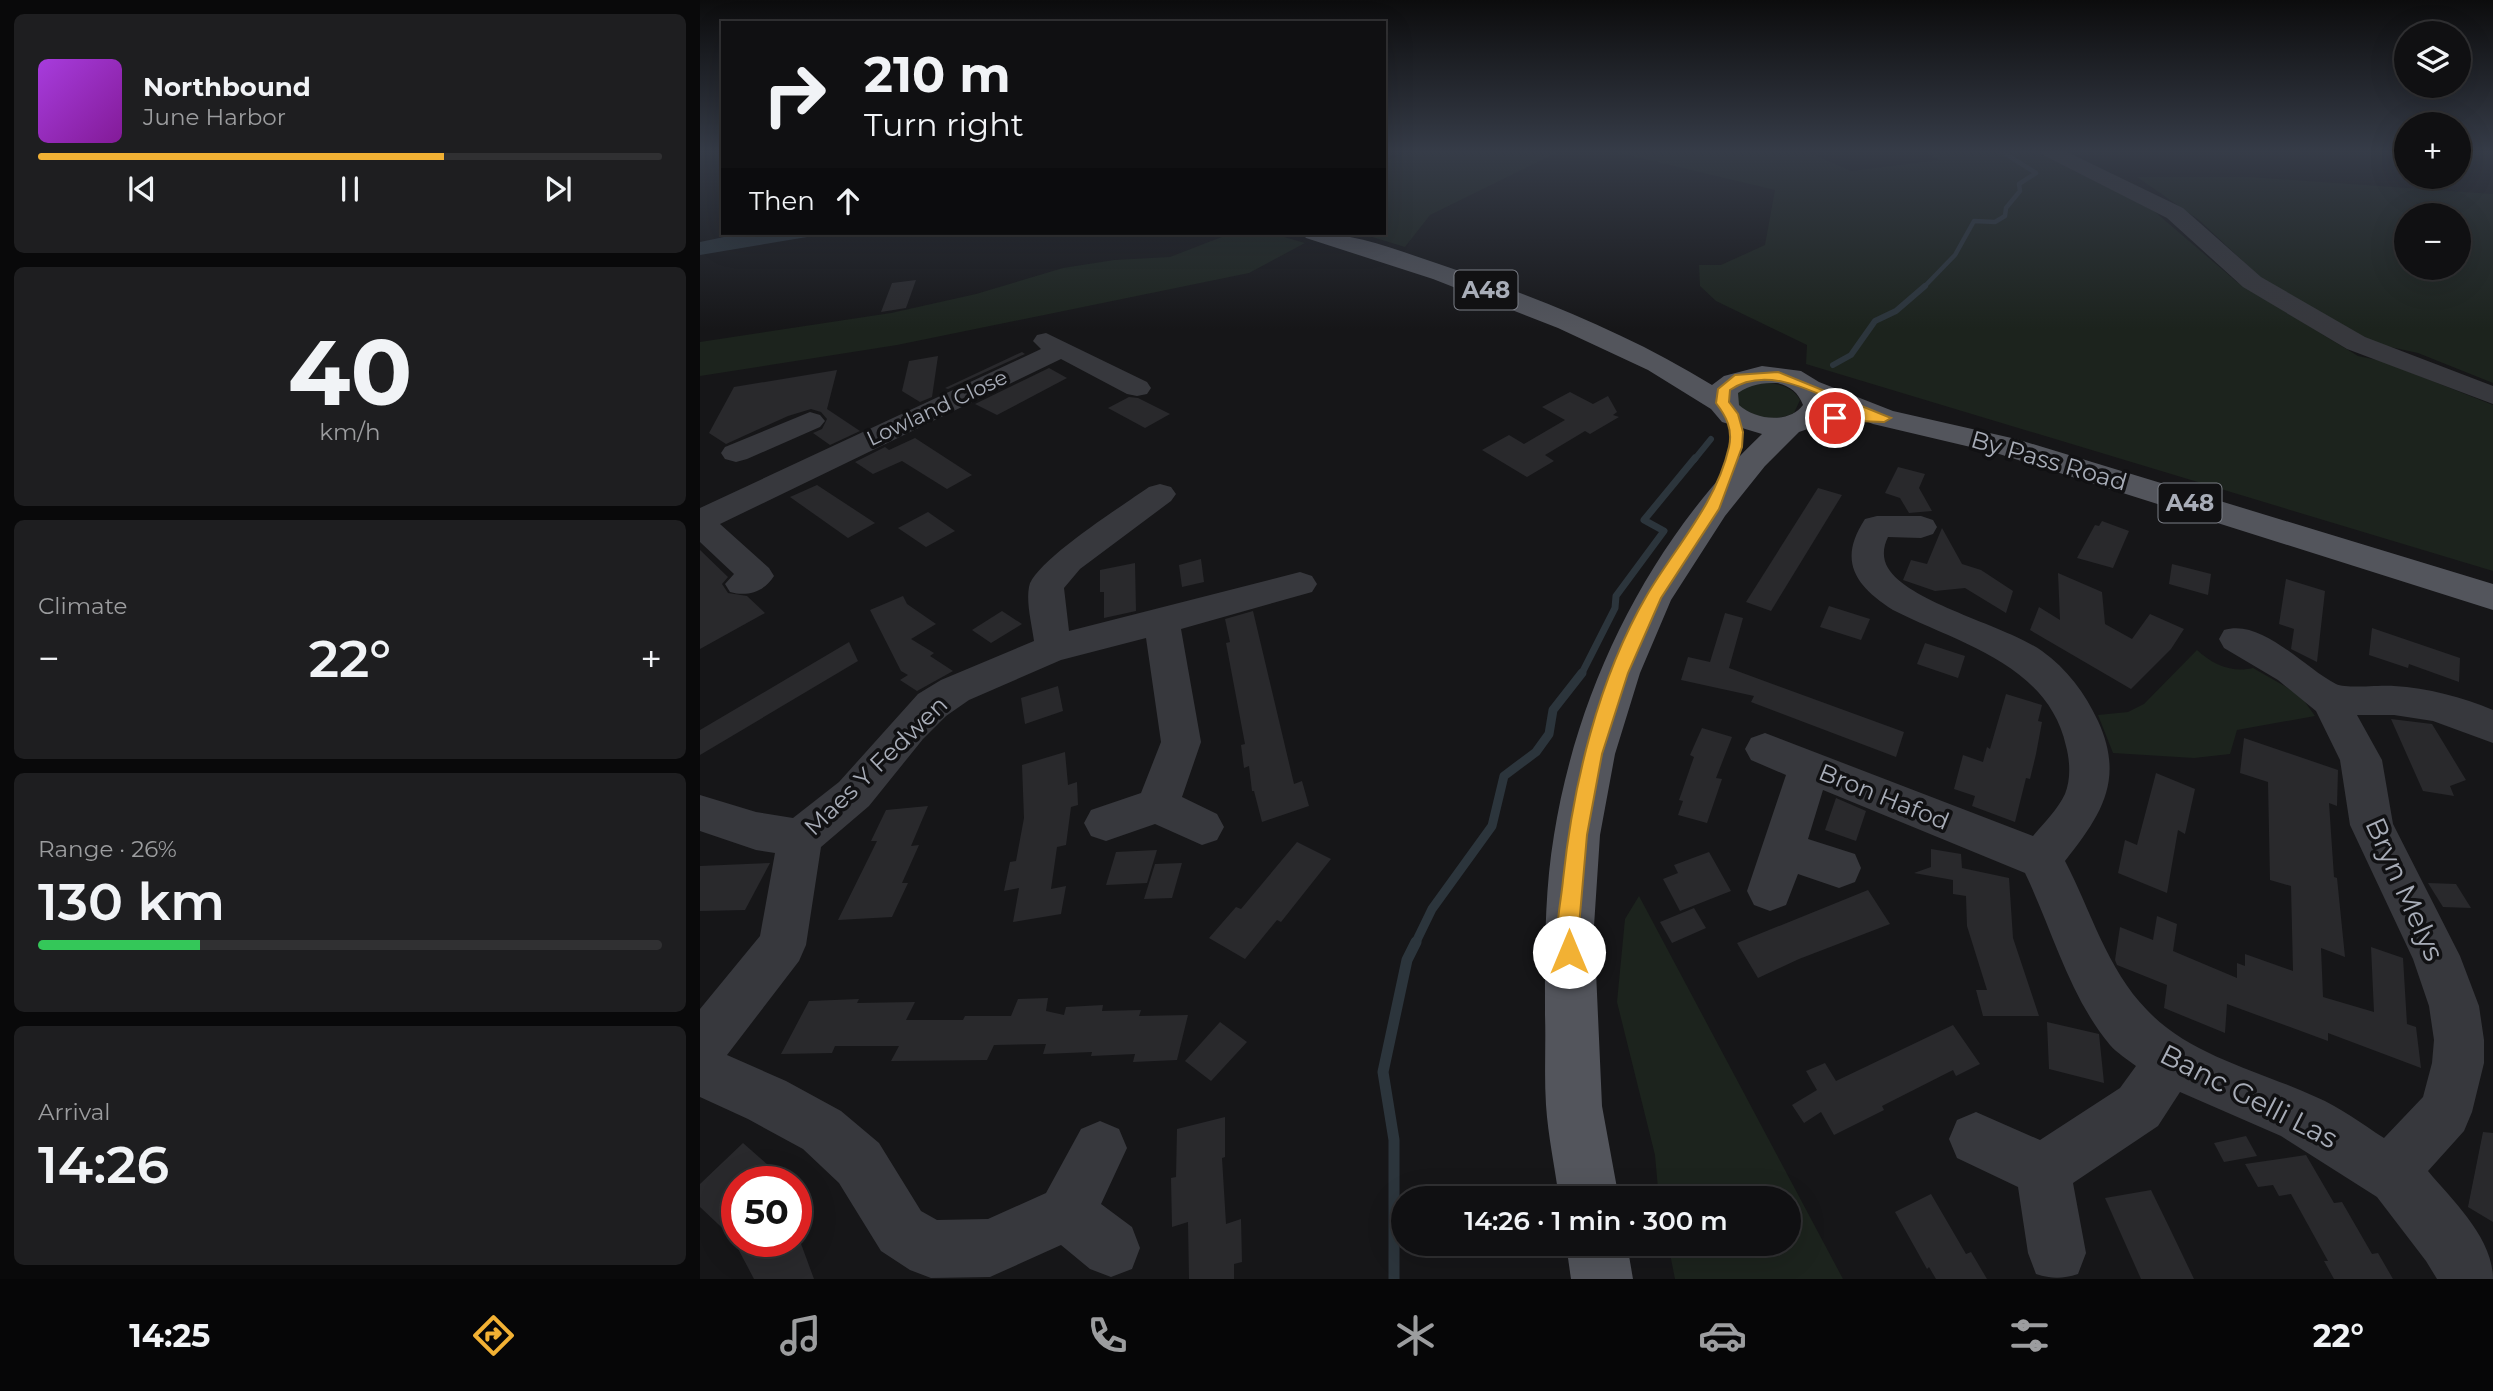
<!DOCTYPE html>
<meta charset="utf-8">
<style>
body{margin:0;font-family:Montserrat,sans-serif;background:#1e1e20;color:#f1f3f6;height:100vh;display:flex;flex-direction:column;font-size:26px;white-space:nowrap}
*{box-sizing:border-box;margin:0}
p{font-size:23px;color:#9c9d9f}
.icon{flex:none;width:38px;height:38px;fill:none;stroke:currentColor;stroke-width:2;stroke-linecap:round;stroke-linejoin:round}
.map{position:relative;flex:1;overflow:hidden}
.side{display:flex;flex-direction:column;gap:14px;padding:14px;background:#09090a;width:700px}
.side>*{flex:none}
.banner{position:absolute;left:21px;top:21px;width:665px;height:214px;border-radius:0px;box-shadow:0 7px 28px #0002,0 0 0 2px #303032;background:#101012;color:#f1f3f6;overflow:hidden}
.controls{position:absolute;left:1694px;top:21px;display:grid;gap:14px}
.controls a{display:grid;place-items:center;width:77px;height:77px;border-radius:50%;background:#101012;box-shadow:0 7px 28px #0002,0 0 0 2px #303032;font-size:35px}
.speed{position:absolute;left:21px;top:1166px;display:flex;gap:14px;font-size:35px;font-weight:700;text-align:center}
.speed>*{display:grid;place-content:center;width:91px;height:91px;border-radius:50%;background:#101012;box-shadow:0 7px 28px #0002,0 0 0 2px #303032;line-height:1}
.speed .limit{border:10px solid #d22;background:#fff;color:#111}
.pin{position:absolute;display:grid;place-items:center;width:60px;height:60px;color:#fff;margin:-30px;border:4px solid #fff;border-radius:50%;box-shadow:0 2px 7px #0007}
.me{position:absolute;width:77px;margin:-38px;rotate:0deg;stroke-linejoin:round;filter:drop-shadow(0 0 5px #0008)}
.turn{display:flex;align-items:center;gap:24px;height:147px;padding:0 28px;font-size:32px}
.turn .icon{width:91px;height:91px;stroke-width:2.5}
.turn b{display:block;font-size:49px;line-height:60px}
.then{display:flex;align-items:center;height:66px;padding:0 28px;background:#0003;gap:14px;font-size:26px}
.big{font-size:52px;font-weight:600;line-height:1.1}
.side .tile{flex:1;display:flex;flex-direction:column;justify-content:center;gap:10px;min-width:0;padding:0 24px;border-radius:10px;background:#1e1e20}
.side .dial{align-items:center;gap:0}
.dial b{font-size:91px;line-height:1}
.song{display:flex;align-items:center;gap:21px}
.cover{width:84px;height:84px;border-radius:10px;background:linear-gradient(135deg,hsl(280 70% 55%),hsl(290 70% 35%))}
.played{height:7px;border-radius:4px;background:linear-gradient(90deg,#f2b134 65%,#303032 65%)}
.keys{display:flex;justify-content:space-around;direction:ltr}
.heat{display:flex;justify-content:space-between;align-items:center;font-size:38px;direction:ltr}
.charge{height:10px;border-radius:5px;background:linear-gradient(90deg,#34c759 26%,#303032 0)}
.trip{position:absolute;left:691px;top:1186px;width:410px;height:70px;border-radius:35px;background:#101012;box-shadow:0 7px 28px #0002,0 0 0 2px #303032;font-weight:600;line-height:70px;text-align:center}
.tabs{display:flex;height:112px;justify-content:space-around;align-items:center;background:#060607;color:#9c9d9f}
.tabs .icon{width:49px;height:49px}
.tabs .current{color:#f2b134}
.tabs b{font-size:32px;color:#f1f3f6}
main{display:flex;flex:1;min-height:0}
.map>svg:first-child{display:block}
</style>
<main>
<section class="side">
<div class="tile">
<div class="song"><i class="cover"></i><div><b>Northbound</b><p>June Harbor</p></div></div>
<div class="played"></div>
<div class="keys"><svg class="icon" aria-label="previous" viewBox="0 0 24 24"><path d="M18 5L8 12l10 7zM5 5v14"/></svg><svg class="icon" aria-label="pause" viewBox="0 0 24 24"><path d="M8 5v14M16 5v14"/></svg><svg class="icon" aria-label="next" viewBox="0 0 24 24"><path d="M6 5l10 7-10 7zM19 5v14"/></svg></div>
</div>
<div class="tile dial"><b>40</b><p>km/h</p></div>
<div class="tile"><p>Climate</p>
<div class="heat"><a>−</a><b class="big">22°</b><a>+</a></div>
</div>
<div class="tile"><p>Range · 26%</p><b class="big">130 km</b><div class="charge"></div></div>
<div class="tile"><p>Arrival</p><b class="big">14:26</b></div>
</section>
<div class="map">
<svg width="1793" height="1279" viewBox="0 0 1793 1279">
<rect width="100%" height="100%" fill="#161618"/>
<!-- green -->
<g fill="#1c231d" fill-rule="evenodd">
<path d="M723,150H862L730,215L705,247L659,233H684V160Z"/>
<path d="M907,150H1103L1151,171L1239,160L1222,150H1333L1454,211L1537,282L1658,356L1682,361L1793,405V571L1106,364L1107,345L1016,301L1000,286L999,265H1021L1065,245L1075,190Z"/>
<path d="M1437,177H1550L1793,194V383L1718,353L1672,343L1563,280L1499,220ZM1706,215H1759V268H1706Z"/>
<path d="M532,233H570L605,243L549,273L197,345L0,376V342L191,313L276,294L363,268L414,260L470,257Z"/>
<path d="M1067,382C1081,385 1093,387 1100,400L1094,413C1072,423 1053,417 1035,403L1038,390L1045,385Z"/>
<path d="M1497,650C1513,665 1532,673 1553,668L1600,695L1615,716L1537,730L1530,754L1494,758L1413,753L1398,715L1428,712L1444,704Z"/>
<path d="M939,896L1143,1279H975L968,1244H1088V1199H959L955,1155L917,1002L925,919Z"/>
</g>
<!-- water -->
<path fill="#2c353c" d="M43,233H131L0,255V242Z"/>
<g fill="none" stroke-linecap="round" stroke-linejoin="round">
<!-- stream-far4 -->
<path stroke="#2c353c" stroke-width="4.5" d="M1223,288L1255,255L1274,221L1295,222L1305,216L1306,208L1320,191L1319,184L1336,173L1299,150"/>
<!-- stream-far3 -->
<g stroke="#2c353c" stroke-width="6">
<path d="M1133,365L1151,355L1175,321L1196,311L1225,286"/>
<path d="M994,460L1011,439"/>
</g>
<!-- stream-far2 -->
<path stroke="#2c353c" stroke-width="7" d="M881,675L915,608L916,596L964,531L944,520L995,458"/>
<!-- stream-far1 -->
<path stroke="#2c353c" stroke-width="9" d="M715,944L732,909L792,826L804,776L836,752L849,734L853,710L882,673"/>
<!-- stream -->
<path stroke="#2c353c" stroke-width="11" d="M694,1279V1140L683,1072L707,960L716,942"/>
</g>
<!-- building -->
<g fill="#29292c">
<path d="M216,280L206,308L181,312L192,283Z"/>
<path d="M322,352L325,354L248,389L245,388Z"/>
<path d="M238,356L232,397L220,402L202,391L209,361Z"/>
<path d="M349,368L367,378L297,415L275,404Z"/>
<path d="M137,370L127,409L160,431L130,445L113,433L122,429L127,419L121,412L111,409L88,416L26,444L9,433L34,387Z"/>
<path d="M870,392L893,404L908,396L917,412L913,415L919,417L890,434L885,431L845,455L854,461L827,477L782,450L809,435L824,444L865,420L842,407Z"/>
<path d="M429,397L438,398L470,414L445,428L408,408Z"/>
<path d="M215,438L272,475L247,489L202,461L173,474L155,462L185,447L189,450Z"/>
<path d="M1198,467L1225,474L1219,488L1232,511L1209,513L1200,498L1185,493Z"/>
<path d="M117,485L175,523L148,538L90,497Z"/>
<path d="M1118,488L1142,495L1071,611L1046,602Z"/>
<path d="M228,512L255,531L226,547L198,528Z"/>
<path d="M1402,521L1429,531L1413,568L1377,558L1395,525L1399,526Z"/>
<path d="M1242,528L1262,564L1281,570L1313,591L1306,613L1265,588L1235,591L1203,580L1211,560L1227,564Z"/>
<path d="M0,550L28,577L22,584L28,593L47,596L65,613L0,649Z"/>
<path d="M501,559L504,582L482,587L479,565Z"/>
<path d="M435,563L436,611L404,618V592H400V570Z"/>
<path d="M1472,564L1511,574L1508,595L1469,584Z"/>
<path d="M1358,573L1402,592L1405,624L1432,639L1450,614L1484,629L1471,649L1431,689L1330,630L1339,607L1360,620Z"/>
<path d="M1586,579L1625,591L1617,662L1591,649L1594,629L1579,624Z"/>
<path d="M203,596L207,604L236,624L211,639L234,653L230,656L253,671L217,691L200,680L208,675L201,671L170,610Z"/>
<path d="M1129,606L1170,619L1161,640L1120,627Z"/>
<path d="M302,611L322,624L291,643L272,630Z"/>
<path d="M553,611L594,784L602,781L609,806L562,822L554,791H552L549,766L544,768L541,745L545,744L526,643L530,642L525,619Z"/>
<path d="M1025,613L1043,618L1029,668L1204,732L1196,757L1051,702L1054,696L981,680L988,657L1010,662Z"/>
<path d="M1672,628L1760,658L1759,682L1709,664L1708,668L1669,655Z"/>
<path d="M149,642L158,661L0,755V730Z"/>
<path d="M1225,643L1265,656L1258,678L1217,664Z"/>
<path d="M358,686L363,711L325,724L321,698Z"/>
<path d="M1306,694L1342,705L1338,721L1342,722L1336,754L1330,779L1326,778L1315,822L1272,806L1275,796L1254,789L1263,755L1283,762L1287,747L1290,749Z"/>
<path d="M1691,719L1732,724L1766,780L1750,786L1754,796L1723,791Z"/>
<path d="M1002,728L1032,737L1016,778L1022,779L1007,823L978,815L983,801L979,800L994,757L990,755Z"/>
<path d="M1544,738L1638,770L1637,806L1629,803L1634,877L1637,878L1645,957L1621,948L1623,997L1674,1012L1671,947L1703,958L1707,1024L1716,1027L1721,1068L1628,1033V1041L1527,1004L1525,1033L1464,1008L1467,985L1417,965L1415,960L1420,927L1453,940L1457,916L1477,924L1473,951L1537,978V963L1545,966V954L1593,971L1591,886L1570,880L1568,782L1540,773Z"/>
<path d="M365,752L368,785L377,782L378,805L371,807L366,845L357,847L351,889L366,886L361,914L313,922L319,888L304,891L310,862L316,861L324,818L322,765Z"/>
<path d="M1456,773L1495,789L1485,834L1478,830L1467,893L1418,873L1425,840L1437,845Z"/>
<path d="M1136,798L1166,811L1156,841L1125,830Z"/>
<path d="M228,806L211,846L219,845L202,883H208L192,917L138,920L177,841H171L186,810Z"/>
<path d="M597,842L631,859L581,922L577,920L545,959L509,938L536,907L541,909Z"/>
<path d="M1231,849L1261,854L1262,868L1309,878L1313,938L1339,1016H1283L1276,990H1287L1267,926L1266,896L1253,894V880L1214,873L1231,867Z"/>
<path d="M457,850L447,883L406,885L416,852Z"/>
<path d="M1009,852L1031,891L980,911L963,879L978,873L974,865Z"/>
<path d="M70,863L45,910L0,911V866Z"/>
<path d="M482,863L472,898L444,899L455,864Z"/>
<path d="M1728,883L1756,884L1771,908L1743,907Z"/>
<path d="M1168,890L1190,924L1099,959L1058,978L1037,943Z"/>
<path d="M994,908L1006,928L972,943L960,922Z"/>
<path d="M348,998L346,1011L364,1015L366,1007L403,1005L402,1011L441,1010L439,1016L488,1015L477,1060L433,1062L435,1054L391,1056L392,1052L343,1054L346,1044L294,1045L287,1060L191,1061L199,1046H135L132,1053L81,1054L109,1001L159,999L157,1003L215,1002L206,1020H263L265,1016H311L318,999Z"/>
<path d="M520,1022L547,1042L511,1081L485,1061Z"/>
<path d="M1347,1022L1399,1034L1404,1083L1349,1069Z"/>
<path d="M1253,1025L1280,1064L1256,1076L1253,1070L1182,1106L1184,1110L1134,1135L1121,1112L1104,1123L1092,1105L1117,1090L1106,1071L1125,1063L1136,1081Z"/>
<path d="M525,1117V1157L522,1158L526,1224L541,1219L542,1262L534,1264V1279H489L488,1222L472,1227L471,1178L476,1177L477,1129Z"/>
<path d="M1783,1132L1793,1133V1222L1768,1207Z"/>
<path d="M1546,1136L1557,1156L1524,1162L1514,1143Z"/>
<path d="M43,1143L86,1181H37V1241H100L114,1279H54L34,1241H36L0,1207V1184Z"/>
<path d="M1606,1155L1634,1203L1642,1202L1672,1254L1678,1253L1693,1279H1634L1624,1261H1628L1591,1194L1579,1196L1573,1185L1558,1187L1545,1164Z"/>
<path d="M1451,1190L1471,1231L1494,1279H1441L1405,1198Z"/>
<path d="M1231,1194L1266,1254L1271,1252L1287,1279H1236L1229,1267L1227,1269L1195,1212Z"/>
</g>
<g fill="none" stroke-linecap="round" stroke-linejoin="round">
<!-- minor -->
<g fill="#37383d" fill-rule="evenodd">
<path d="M1338,150H1363L1483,208L1561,277L1665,337L1793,386V404L1647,349L1543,287L1467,218L1341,154Z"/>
<path d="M346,333L447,382L451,388L447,394L437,396L427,394L361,359L20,524L69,568L74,576C64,592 47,597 30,592L25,584L34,574L0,542V508L341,349L333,341L337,335Z"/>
<path d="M110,412L120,415L125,421L120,427L47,459L36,462L25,459L21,453L25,447Z"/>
<path d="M460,484L471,487L476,494L471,501L380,569L364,588L369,631L600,572L612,576L617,584L612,592L481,629L501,742L482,797L517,814L524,827L517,840L502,845L455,824L406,841L391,836L384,823L391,810L441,793L461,742L446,638L361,660L269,700L246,716L223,739L169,806L121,847L106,945L99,961L27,1055L86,1081L141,1111L179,1143L221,1211L237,1220L288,1219L346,1193L381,1129L400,1121L419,1129L427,1148L401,1204L432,1227L440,1248L432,1269L411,1277L390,1269L361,1245L290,1277L231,1278L210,1270L181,1251L139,1183L103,1149L48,1119L0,1097V1009L60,936L75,853L56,850L0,831V795L56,812L93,818L139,782L218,694L241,680L334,641C332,625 326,603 329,587C333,562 425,504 449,487Z"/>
<path d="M1177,516H1221L1233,520L1237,527L1233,534L1221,538L1188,537C1183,547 1182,558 1188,568C1209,603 1305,625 1342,651C1367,669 1385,693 1398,721C1425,780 1401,815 1365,861C1391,911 1407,969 1447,1010C1490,1056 1560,1071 1616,1097C1640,1107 1662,1124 1684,1138L1723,1097L1732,1063L1734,1040L1729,1006L1713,959L1650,825L1640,760L1616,711L1578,680L1524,648L1519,639L1524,630C1562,618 1604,668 1636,684C1646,689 1681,685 1694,686C1728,688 1762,697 1793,710V743L1733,721L1694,715H1657L1682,760L1693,824L1760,956L1779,1006L1784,1040V1063L1772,1112L1764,1131L1728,1171C1753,1201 1793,1238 1793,1279H1737L1726,1261L1677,1197L1581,1136L1480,1092L1458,1126L1373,1183L1386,1253L1378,1274C1362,1279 1352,1279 1336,1274L1328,1253L1318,1187L1257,1158L1249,1139L1257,1120L1276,1112L1340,1140L1420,1088L1436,1066C1427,1059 1417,1053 1410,1045C1369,996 1352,929 1325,873L1123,790L1108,839L1155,854L1161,868L1155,882L1139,888L1098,874L1086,905L1070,911L1054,905L1047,891L1086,775L1051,760L1045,749L1051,738L1065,733L1333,836C1344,823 1358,809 1365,794C1371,779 1370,761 1366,746C1348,664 1258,643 1193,610C1154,585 1138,560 1165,519Z"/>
</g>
<!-- major -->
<g fill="#53555c" fill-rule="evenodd">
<path d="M602,233C649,231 691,248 736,263C831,295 926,332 1012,385L1024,376L1062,366L1101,371L1119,382L1193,411L1316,439L1793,584V610L1296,453L1173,424L1131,407L1119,425L1099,432L1065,466L1025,516L971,600L940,673L915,754L900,835L894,926L902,1106L919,1199H859C855,1168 848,1136 846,1105C844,1075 846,1045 845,1015C845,955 844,895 854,835C878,685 951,539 1062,434L1022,422L1011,409L948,370L858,328L733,279L606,238ZM1077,383C1090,386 1098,392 1103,405C1089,424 1055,420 1039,405L1038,393C1051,384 1062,383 1077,383Z"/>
<path d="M866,1244H927L933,1279H871Z"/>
</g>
</g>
<!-- sky -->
<linearGradient id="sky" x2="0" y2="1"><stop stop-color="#0c0c0d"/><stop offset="0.46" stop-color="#363c48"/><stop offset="1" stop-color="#363c48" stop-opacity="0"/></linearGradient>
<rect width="1793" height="329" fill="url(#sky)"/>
<!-- route -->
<path fill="#f2b134" stroke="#9d7322" stroke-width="2" d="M1078,372L1191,418L1184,422L1131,420V415L1135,414H1164C1124,398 1070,362 1030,390L1029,402L1038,414L1043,432L1042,447L1019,509L961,598L928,673L902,754L887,835L879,926L880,952L877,959L869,962L862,959C852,936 861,904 863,880C873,785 898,679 947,595C976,546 1016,504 1029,447C1033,429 1026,416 1016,403L1018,389L1035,375Z"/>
<g text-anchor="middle" stroke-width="7" stroke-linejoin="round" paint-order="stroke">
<!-- far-street labels -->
<g font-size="21" fill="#a8adb8" stroke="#111113">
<text transform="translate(237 408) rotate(-25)" y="7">Lowland Close</text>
</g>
<!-- shield labels -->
<g fill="#111113" stroke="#7b7e86" stroke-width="2">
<rect x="754.5" y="270.5" width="63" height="39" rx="5"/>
<rect x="1458.5" y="483.5" width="63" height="39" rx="5"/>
</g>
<g font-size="23" font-weight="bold" fill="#a8adb8">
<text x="786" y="298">A48</text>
<text x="1490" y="511">A48</text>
</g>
<!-- street labels -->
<g font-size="24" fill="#a8adb8" stroke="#111113">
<text transform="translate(1349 461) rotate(16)" y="8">By Pass Road</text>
<text transform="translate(176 766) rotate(-44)" y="8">Maes Y Fedwen</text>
<text transform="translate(1184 797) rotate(22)" y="8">Bron Hafod</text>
</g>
<!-- near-street labels -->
<g font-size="28" fill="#a8adb8" stroke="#111113">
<text transform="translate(1705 889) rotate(66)" y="10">Bryn Melys</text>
<text transform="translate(1549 1096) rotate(27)" y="10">Banc Gelli Las</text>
</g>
</g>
</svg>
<div class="controls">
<a><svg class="icon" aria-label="layers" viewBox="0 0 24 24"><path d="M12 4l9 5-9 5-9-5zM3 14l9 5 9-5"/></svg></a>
<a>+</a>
<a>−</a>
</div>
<div class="speed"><div class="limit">50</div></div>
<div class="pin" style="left:1135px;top:418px;background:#d93025"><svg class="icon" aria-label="arrive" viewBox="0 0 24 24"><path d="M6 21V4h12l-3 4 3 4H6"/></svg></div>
<svg class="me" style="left:869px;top:952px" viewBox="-20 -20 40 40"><circle r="19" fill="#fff"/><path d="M0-13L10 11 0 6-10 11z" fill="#f2b134"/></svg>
<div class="trip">14:26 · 1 min · 300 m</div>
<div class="banner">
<div class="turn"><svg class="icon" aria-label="right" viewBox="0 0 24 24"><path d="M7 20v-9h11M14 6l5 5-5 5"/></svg><div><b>210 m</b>Turn right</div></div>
<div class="then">Then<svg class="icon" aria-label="ahead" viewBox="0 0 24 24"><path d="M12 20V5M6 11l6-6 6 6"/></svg></div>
</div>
</div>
</main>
<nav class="tabs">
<b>14:25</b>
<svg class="icon current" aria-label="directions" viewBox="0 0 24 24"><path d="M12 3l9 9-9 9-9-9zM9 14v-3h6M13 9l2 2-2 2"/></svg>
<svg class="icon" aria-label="music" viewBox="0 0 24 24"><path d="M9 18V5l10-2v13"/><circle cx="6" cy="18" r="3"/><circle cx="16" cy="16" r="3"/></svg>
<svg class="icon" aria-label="phone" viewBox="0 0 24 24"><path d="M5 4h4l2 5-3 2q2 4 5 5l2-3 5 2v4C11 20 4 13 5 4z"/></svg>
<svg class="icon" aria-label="climate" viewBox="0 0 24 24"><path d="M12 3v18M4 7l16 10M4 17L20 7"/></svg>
<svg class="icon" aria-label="car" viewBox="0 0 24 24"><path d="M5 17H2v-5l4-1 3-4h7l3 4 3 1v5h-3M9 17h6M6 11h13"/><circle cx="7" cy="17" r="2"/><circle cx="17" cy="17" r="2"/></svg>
<svg class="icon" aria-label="filters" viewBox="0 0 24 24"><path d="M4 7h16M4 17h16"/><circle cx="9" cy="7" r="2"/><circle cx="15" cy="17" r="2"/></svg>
<b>22°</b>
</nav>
